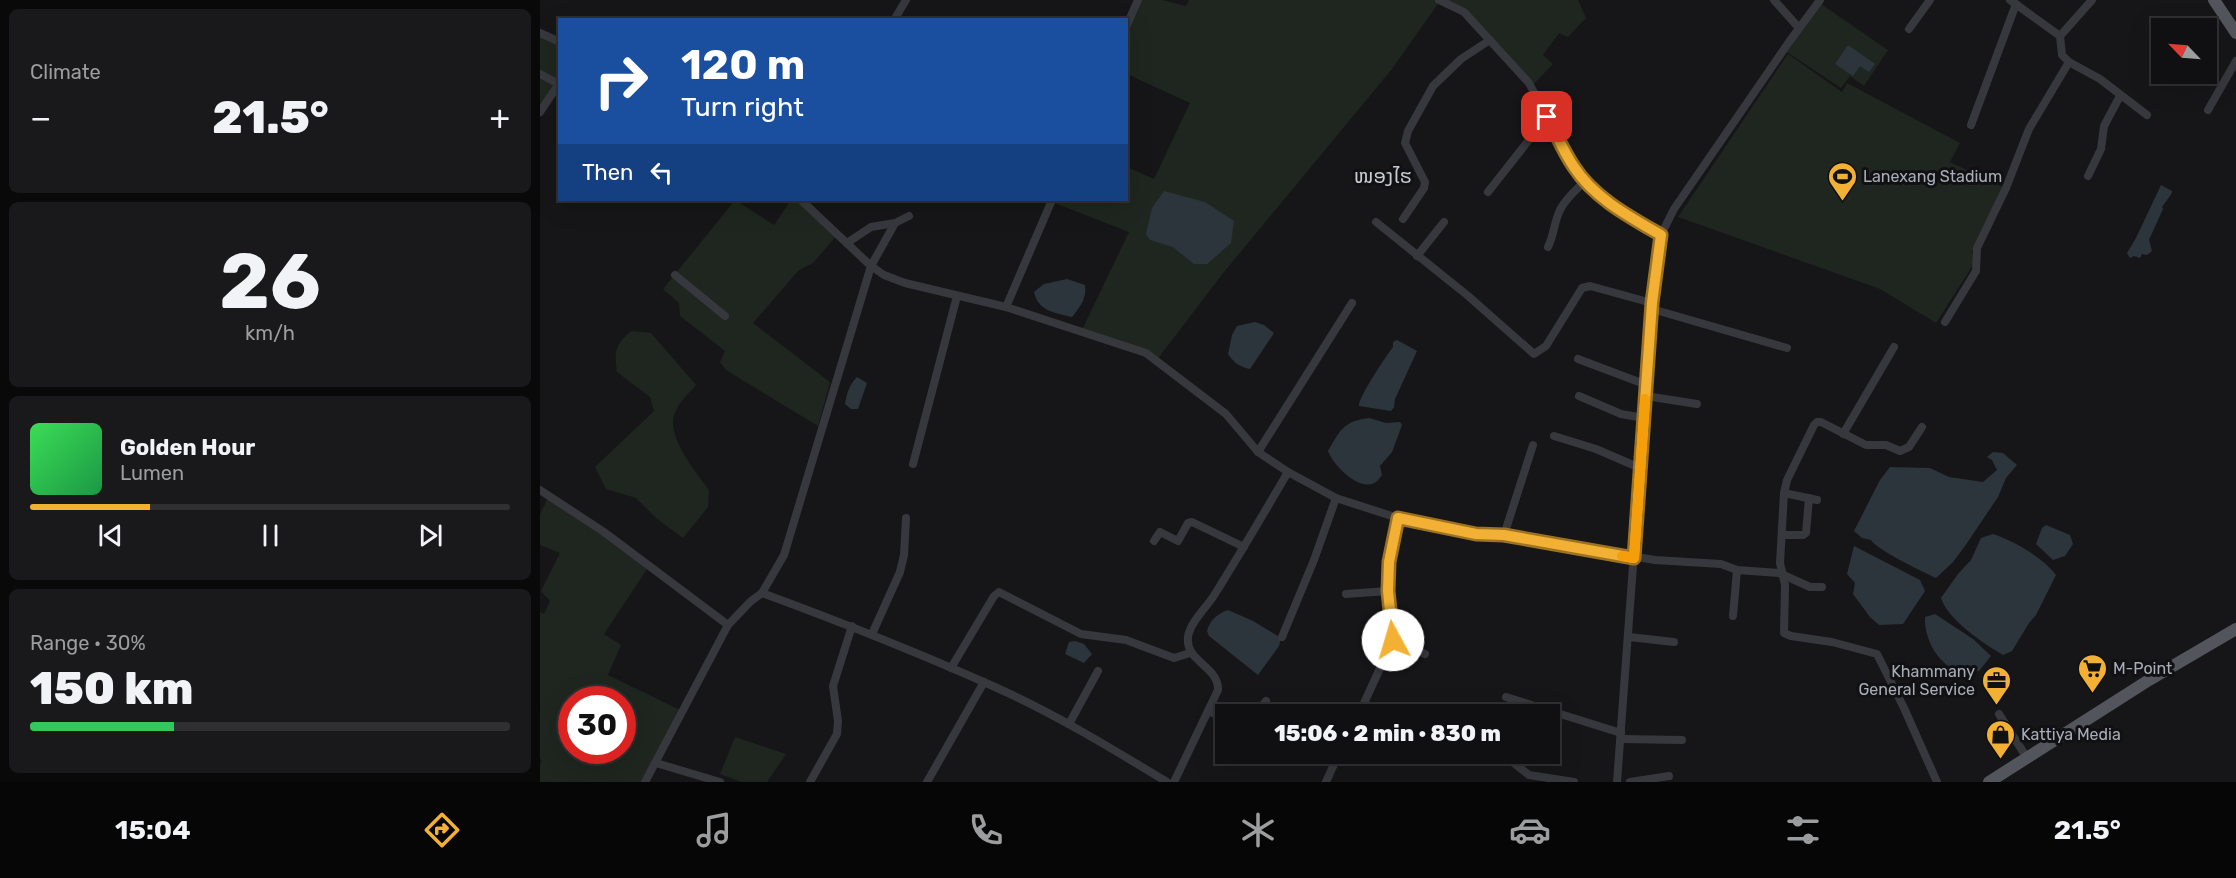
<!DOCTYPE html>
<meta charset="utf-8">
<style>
body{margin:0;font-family:Rubik,"Noto Sans Lao",sans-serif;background:#19191b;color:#f1f3f6;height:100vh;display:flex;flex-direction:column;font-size:22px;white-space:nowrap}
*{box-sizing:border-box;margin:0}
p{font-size:20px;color:#9c9d9f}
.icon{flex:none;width:33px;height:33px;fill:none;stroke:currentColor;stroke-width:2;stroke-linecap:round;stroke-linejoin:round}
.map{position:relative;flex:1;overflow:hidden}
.sheet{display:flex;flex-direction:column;gap:9px;padding:9px;background:#09090a;width:540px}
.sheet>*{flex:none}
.hud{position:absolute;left:18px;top:18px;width:570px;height:183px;border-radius:0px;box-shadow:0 6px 24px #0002,0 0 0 2px #303032;background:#1a4fa0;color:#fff;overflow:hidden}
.needle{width:39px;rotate:295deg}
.fabs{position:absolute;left:1611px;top:18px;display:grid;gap:12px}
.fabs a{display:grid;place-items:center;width:66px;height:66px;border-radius:0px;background:#101012;box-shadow:0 6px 24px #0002,0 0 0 2px #303032;font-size:30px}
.speed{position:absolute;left:18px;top:686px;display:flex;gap:12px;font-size:30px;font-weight:700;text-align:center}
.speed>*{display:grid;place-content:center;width:78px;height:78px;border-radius:50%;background:#101012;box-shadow:0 6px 24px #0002,0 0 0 2px #303032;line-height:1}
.speed .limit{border:9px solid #d22;background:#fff;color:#111}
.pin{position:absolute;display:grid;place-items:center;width:51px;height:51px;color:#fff;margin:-26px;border-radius:12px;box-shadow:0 3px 9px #0006}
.me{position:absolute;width:66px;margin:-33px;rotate:354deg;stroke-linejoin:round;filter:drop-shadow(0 0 4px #0008)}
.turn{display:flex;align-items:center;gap:21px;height:126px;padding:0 24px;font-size:27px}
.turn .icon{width:78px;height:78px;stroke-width:2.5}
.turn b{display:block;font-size:42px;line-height:51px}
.then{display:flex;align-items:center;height:57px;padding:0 24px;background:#0003;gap:12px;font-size:22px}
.big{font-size:45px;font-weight:800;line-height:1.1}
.sheet .card{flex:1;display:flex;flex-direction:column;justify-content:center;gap:9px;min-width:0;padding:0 21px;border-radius:9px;background:#19191b}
.sheet .dial{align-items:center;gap:0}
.dial b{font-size:78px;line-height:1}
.song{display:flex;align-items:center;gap:18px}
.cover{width:72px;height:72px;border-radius:9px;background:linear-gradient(135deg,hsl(130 70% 55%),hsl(140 70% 35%))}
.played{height:6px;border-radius:3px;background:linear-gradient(90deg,#f2b134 25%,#303032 25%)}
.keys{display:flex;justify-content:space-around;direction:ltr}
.heat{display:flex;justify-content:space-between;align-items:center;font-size:33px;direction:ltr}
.charge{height:9px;border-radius:4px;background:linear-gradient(90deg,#34c759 30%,#303032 0)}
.trip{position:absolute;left:675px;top:704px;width:345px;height:60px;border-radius:0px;background:#101012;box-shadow:0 6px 24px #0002,0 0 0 2px #303032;font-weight:800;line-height:60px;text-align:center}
.tabs{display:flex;height:96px;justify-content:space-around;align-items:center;background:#060607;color:#9c9d9f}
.tabs .icon{width:42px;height:42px}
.tabs .active{color:#f2b134}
.tabs b{font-size:27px;color:#f1f3f6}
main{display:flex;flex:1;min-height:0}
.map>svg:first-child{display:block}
</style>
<main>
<section class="sheet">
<div class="card"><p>Climate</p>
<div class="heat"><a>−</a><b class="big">21.5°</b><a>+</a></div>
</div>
<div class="card dial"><b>26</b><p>km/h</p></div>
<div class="card">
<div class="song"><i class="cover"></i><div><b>Golden Hour</b><p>Lumen</p></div></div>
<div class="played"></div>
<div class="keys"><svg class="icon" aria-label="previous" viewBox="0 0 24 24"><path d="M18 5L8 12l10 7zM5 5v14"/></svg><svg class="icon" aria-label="pause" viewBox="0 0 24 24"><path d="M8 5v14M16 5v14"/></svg><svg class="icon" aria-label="next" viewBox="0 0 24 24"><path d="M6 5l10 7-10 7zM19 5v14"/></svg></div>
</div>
<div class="card"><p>Range · 30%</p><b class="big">150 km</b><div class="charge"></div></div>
</section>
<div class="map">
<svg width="1696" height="782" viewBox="0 0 1696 782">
<rect width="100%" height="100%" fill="#161618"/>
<!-- green -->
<g fill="#1e261f" fill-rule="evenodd">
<path d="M598,0H622L646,6L649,0H1038L1046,18L1028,37L1019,33L1003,55L1013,64L990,88L920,13L900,1L852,69L684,272L616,361L541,332L589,232L512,202L513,200H586L587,167L614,179L650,103L587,74V27Z"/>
<path d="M1278,2L1348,50L1324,86L1310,76L1301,88L1244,50Z"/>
<path d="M0,33L20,42L19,82L0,112Z"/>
<path d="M1248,54L1302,92L1307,83L1420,143L1410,162L1463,187L1432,252L1435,262L1396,323L1340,289L1138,217Z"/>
<path d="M195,200L234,225L251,200H261L298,234L273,263L259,270L213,323L290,382L278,426L186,370L180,362L185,351L140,316L139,303L123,289Z"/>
<path d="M91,331L111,333L156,385C148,394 138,403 134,415C127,437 156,473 169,490L168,507L143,538L116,518L96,498L66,489L55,467L114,411L110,397L77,372C74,351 75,345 91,331Z"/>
<path d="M9,496L109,566L64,634L81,645L68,675L140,710L101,782H0V765L2,760L0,759V612L4,614L10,601L1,591L20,553L0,545V514ZM32,699H82V750H32Z"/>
<path d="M195,737L246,754L227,782H201L180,774Z"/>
</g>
<!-- water -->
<g fill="#2c353c">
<path d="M1308,45L1335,64L1329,72L1320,66L1313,76L1295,64Z"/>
<path d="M1621,185L1632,191V193L1622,207L1623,209L1609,240L1612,251L1607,255L1602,254L1600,258L1594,256L1590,258L1587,253L1596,238Z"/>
<path d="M624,191L665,202L694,221L691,243L667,264H654L633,247L610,240L606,234L612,208Z"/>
<path d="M527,279L545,285C547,298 540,307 532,317C515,313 498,311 494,292L504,284Z"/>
<path d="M715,322L724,325L734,333L710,369C700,367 694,363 688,354L692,335L697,326Z"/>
<path d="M857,340L877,351L855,399L854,407L851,411L819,406C818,398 846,356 853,347V342Z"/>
<path d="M317,377L327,383L318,409H311L305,404C307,393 309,385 317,377Z"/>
<path d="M829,418L846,423L860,422L862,425L852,452L840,466L842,475C840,477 839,480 836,482C820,493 793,465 788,451C800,431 803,421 829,418Z"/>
<path d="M1453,452L1463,453L1477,465L1466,478L1458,497L1425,546L1413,562L1396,578C1383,572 1337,550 1331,540L1322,538L1314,531L1340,480L1350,467L1390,468L1409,477L1443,482L1457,470L1452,460L1447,457Z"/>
<path d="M1506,525L1530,535L1533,544L1525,556L1513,560L1496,544L1502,528Z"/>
<path d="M1453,534C1474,541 1502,557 1516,575L1496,615L1489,623L1472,651L1463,655C1443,643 1408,620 1401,598L1418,574L1431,560L1441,538Z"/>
<path d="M1314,546L1380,580L1385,591L1363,624L1339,625L1330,617L1313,594L1315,583L1307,574Z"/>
<path d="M688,610L713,621L741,638L739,646L718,675L669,636L667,631C670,620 677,614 688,610Z"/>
<path d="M1395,614L1433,639L1451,656L1439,671C1431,672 1423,673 1415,670C1396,661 1384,637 1385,617Z"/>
<path d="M535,641L544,644L552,654L544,663L525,654L529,642Z"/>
</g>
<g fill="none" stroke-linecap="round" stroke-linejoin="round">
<!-- minor -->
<g stroke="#37383d" stroke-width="8">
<path d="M899,0L924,12L989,83L1025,151L1045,181L1070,203L1121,235"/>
<path d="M1234,0L1259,28"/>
<path d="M1470,0L1520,36"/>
<path d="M1552,0L1520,36L1522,55L1529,62L1560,79L1607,115"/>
<path d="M354,20L366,0"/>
<path d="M586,27L598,0"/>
<path d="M1369,29L1390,0"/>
<path d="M0,33L20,42"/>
<path d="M0,74L19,84"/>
<path d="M1668,110L1696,61"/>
<path d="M0,112L20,82"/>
<path d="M1431,125L1476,4"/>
<path d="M1548,176L1561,149L1564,126L1580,96"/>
<path d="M948,192L1007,117"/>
<path d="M261,200L331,266L344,275L365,283L466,307L606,353L686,414L718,452L748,472L796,498L858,518L936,534L964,535L1115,560L1181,564L1197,570L1239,573L1270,587H1282"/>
<path d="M863,219L884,188L885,182L865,143L868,131L893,86L921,59L950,40"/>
<path d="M836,222L927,295L994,354L1006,346L1042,288L1050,286L1112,303"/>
<path d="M307,243L331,227L355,223"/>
<path d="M1008,247C1014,235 1014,222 1020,210C1025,199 1036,190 1045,181"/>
<path d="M877,256L904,222"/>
<path d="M135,275L185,316"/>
<path d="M466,307L512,200"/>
<path d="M1112,309L1247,348"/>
<path d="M1405,322L1436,271L1437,248L1466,188L1489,129L1529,62"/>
<path d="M1038,359L1107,385"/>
<path d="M1039,396L1081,414L1104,418"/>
<path d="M1106,396L1157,404"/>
<path d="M1382,427L1369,447L1360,451L1346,445H1326L1281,422H1277L1274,425L1247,480L1244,493L1240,563L1245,585L1244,633L1251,636L1292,642L1337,654L1364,708L1397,782"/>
<path d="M1303,434L1354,347"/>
<path d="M1014,436L1056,449L1100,468"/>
<path d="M718,452L812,303"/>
<path d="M373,464L417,296"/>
<path d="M0,490L64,532L188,625"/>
<path d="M1244,493L1277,500"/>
<path d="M964,535L993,445"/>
<path d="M1242,535H1263L1266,533L1269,498"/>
<path d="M614,541L620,532L638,541L648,523L652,522L704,547"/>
<path d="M222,593C301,622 379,653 455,687C515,714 571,748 627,782"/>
<path d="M806,594L848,591"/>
<path d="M1193,616L1197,570"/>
<path d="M332,634L360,572L364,555L366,518"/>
<path d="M742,637L774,560L796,498"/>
<path d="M1089,637L1134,642"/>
<path d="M853,640L885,654"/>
<path d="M411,668L454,596L459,592L541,634L586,640L634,658L650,653"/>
<path d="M966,697L1081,733"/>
<path d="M668,711L686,718"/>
<path d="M716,714L726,701"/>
<path d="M819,714L853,640L848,591V562L858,518"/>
<path d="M1459,714L1487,758"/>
<path d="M529,724L558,671"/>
<path d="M1081,739L1142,740"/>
<path d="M961,753L989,775L1034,782"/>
<path d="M116,763L180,782"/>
<path d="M105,782L188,625L211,601L222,593L244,555L331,266L355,223L369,216"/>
<path d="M270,782L297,734L298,721L293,686L312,626"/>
<path d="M387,782L444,682"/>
<path d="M634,782L678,690C679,666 645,662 648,637C650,622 667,607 675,594C700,554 724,513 748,472"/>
<path d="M786,782L799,753"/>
<path d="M1077,782L1112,309L1121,235L1134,209L1249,42L1280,0"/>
<path d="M1090,782L1129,776"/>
</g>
<!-- primary -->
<g stroke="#53555c" stroke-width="12">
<path d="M1674,0L1696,33"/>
<path d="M1449,782L1609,680L1696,629"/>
</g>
</g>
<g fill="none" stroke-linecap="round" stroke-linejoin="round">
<defs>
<path id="route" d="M853,640L848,591L849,562L858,518L936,534L964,535L1094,558L1112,303L1121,235C1090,217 1054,198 1034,167C1023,151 1016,133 1007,117"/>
</defs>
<!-- route casing -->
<use href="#route" stroke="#9d7322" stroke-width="15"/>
<!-- route -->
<use href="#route" stroke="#f2b134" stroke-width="10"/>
<!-- slow -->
<path stroke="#f59e0b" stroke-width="10" d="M1082,556L1094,558L1105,399"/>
</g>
<!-- icons -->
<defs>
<symbol id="stadium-pin" viewBox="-11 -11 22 30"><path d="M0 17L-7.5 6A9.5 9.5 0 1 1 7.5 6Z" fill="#f2b134" stroke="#111113"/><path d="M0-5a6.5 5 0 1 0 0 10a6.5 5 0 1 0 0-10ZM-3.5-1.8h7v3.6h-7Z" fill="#111"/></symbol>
<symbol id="supermarket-pin" viewBox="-11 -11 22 30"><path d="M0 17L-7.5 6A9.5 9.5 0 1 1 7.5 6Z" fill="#f2b134" stroke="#111113"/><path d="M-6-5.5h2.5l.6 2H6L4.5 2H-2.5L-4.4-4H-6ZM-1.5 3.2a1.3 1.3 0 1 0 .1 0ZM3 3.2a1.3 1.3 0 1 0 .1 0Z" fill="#111"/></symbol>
<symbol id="office-pin" viewBox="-11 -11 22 30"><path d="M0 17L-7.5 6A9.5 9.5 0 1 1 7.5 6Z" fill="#f2b134" stroke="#111113"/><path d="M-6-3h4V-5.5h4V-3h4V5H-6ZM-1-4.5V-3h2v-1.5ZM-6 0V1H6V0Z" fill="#111"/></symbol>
<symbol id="shop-pin" viewBox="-11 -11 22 30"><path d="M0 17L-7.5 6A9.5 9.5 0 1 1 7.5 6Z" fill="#f2b134" stroke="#111113"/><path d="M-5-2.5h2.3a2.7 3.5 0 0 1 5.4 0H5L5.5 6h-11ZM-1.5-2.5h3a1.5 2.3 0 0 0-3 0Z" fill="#111"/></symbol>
</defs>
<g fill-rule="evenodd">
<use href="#stadium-pin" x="1286" y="160" width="33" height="45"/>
<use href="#supermarket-pin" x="1536" y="652" width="33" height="45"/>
<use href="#office-pin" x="1440" y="664" width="33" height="45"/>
<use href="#shop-pin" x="1444" y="718" width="33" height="45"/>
</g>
<g text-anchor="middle" stroke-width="6" stroke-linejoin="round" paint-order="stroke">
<!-- poi labels -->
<g font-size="16" fill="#a8adb8" stroke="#111113" text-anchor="start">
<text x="1323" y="182">Lanexang Stadium</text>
<text x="1573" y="674">M-Point</text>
<text x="1435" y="677" text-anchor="end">Khammany<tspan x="1435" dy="18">General Service</tspan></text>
<text x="1481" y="740">Kattiya Media</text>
</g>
<!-- quarter labels -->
<g font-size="20" fill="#c9ccd4" stroke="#111113">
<text x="843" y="183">ໜອງໄຮ</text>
</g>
</g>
</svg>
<div class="fabs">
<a><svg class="needle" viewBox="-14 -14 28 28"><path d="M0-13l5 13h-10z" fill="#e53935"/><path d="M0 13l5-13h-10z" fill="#9c9d9f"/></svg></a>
</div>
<div class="speed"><div class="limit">30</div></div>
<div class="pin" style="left:1007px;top:117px;background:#d93025"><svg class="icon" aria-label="arrive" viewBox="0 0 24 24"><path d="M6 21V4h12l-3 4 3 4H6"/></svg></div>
<svg class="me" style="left:853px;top:640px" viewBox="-20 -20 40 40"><circle r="19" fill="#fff"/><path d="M0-13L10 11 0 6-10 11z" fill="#f2b134"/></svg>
<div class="trip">15:06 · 2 min · 830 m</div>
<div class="hud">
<div class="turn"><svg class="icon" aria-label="right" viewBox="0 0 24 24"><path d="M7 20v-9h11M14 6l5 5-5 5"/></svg><div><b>120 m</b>Turn right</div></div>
<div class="then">Then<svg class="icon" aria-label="left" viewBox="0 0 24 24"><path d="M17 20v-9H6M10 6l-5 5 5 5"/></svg></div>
</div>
</div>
</main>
<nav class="tabs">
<b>15:04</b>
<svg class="icon active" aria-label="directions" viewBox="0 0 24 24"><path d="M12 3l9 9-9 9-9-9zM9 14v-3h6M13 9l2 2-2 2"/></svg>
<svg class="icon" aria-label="music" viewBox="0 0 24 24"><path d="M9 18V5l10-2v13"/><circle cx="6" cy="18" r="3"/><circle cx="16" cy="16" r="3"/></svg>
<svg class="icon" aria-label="phone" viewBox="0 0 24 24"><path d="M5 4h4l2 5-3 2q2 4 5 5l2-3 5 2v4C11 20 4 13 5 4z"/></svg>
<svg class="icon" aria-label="climate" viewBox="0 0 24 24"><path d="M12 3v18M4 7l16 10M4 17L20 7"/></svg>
<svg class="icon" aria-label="car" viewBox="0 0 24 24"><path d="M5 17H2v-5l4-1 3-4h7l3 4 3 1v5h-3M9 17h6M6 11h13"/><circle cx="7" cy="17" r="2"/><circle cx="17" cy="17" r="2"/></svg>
<svg class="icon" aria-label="filters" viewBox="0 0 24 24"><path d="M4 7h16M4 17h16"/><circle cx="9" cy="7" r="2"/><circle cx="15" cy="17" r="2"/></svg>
<b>21.5°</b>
</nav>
